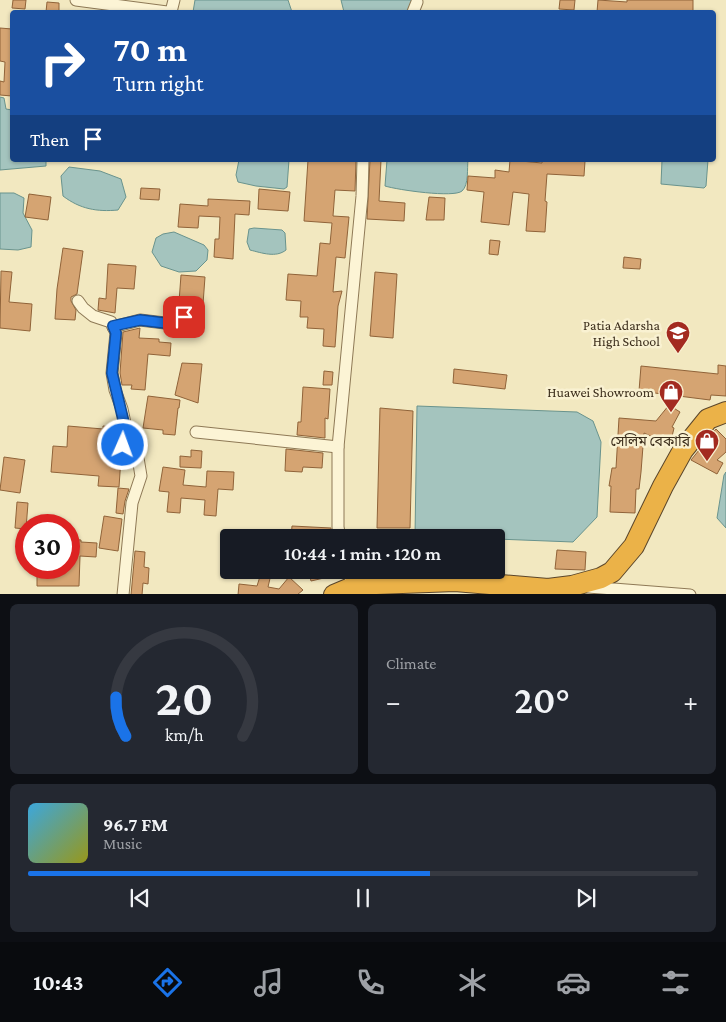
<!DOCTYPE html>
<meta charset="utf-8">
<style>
body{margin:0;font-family:"Crimson Pro","Noto Sans Bengali",serif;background:#242831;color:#f1f3f6;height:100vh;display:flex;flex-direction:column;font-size:19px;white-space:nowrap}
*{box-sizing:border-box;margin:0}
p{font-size:16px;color:#9ea1a6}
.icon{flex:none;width:28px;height:28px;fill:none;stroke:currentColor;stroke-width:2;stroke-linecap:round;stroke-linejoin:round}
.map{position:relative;height:594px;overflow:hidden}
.drawer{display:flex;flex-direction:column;gap:10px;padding:10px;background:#0d0f14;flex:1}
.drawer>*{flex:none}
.top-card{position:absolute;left:10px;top:10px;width:706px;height:152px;border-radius:5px;box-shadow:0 1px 4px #0004;background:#1a4fa0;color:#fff;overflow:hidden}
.speed{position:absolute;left:15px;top:514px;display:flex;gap:10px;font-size:25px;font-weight:700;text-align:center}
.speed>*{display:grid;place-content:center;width:65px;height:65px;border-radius:50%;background:#171b24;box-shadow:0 1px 4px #0004;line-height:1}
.speed .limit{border:8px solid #d22;background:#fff;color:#111}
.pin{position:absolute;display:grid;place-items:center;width:42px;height:42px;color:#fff;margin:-21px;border-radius:10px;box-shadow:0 2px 8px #0006}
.me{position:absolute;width:55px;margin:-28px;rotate:2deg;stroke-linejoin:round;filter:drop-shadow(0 0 4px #0008)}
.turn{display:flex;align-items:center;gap:18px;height:105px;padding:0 20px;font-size:22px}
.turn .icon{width:65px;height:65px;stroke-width:2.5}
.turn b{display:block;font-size:35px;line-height:42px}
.then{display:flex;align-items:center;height:48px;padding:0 20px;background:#0003;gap:10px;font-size:19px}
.big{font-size:38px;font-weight:600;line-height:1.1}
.drawer .tile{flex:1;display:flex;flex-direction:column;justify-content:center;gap:8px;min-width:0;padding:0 18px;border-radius:8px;background:#242831}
.drawer .dial{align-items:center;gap:0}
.dial svg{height:130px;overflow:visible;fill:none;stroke:#363941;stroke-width:7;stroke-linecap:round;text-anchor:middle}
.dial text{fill:#f1f3f6;stroke:none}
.song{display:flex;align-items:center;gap:15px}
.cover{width:60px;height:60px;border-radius:8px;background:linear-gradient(135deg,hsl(200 70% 55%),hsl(60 70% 35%))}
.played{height:5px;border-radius:2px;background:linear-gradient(90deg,#1a73e8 60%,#363941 60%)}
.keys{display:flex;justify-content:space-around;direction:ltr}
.heat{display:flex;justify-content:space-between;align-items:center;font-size:28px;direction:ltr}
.drawer .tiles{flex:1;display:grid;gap:10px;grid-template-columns:1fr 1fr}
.tile:last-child{grid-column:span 2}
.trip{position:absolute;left:220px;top:529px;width:285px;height:50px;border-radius:5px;background:#171b24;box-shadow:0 1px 4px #0004;font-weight:600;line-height:50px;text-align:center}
.tab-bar{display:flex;height:80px;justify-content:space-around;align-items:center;background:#090b0e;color:#9ea1a6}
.tab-bar .icon{width:35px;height:35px}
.tab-bar .active{color:#1a73e8}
.tab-bar b{font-size:22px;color:#f1f3f6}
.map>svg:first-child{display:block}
</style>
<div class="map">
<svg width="726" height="595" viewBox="0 0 726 595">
<rect width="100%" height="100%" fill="#f2e8c0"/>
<!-- water -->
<g fill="#a4c4be" stroke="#69938d">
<path d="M195,0H288L292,12H193Z"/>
<path d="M341,0H415L409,12H344Z"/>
<path d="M0,97L4,98L6,109L12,110V160H46V166L0,170Z"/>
<path d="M239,160H289L287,187L284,189L256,186L238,182L236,175Z"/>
<path d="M387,160H468C467,168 469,185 462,191C454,198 398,190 385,186Z"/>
<path d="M662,160H708L706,186L704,188L661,184Z"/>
<path d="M69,167L100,171L121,179L126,197L118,210C97,212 80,209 63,196L61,176Z"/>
<path d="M0,193H14L24,198L23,213L32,230L31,247L18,250L0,249Z"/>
<path d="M254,228L282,230L285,233L286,250C276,258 262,253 250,250L247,242L249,229Z"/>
<path d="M174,232L204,245L208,250L207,260L196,271L179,272L161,266L152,252L156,238L163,234Z"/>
<path d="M417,406L577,412L593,421L601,442L597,517L573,542L496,539V538L415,536Z"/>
<path d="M726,472V528L717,518L724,475Z"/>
</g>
<!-- building -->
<g fill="#d5a472" stroke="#906339">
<path d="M13,0H26L25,9L12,8Z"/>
<path d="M560,0H575L574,10L559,9Z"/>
<path d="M598,0L627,2V0H693V12H597Z"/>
<path d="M47,2L59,3V12H46Z"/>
<path d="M0,28L12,29V96L0,95V81L4,82L5,62L0,61Z"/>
<path d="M308,160H356L355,191L335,190L333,216L349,217L345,258L336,257L333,292L342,291L338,306L335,347L323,346L324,329L307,328L308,317H300L301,301L286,300L288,274L317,276L320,243L330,244L332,223L304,221Z"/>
<path d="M370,160H381L379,201L405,203L404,221L367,219Z"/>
<path d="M510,160L542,163V160L585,161L584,176L547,174L545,201L547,202L545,232L526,231L529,194L513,192L509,225L481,222L484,192L467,190L468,176L495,178V170L509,172Z"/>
<path d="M141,188L160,189L159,200L140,199Z"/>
<path d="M259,189L290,192L288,211L258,209Z"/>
<path d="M29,194L51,197L48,220L25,217Z"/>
<path d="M429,197L445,198L444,220H426Z"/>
<path d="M208,199L250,201L249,215L235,214L233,259L214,257L215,239H219L220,217L199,216L198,228L178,227L180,204L208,206Z"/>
<path d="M490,240L500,241L498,255L489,254Z"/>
<path d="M63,248L83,251L77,294L71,297V301L76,310L75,320L55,319L57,289Z"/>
<path d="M624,257L641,259L640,269L623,268Z"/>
<path d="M108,264L136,266L134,289L117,288L115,313L98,310L99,298L106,299Z"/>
<path d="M1,271L12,272L9,302L32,304L30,331L0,328Z"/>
<path d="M375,272L397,274L393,338L370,336Z"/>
<path d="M181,275L205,277L203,304L179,302Z"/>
<path d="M140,328L139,338L159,339V342L171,343L170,356L148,354L145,390L131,389L132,385H122L120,373L123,332Z"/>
<path d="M182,363L202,364L198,403L175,395Z"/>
<path d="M718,365L726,366V396L711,395L710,400L639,391L641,366L718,374Z"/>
<path d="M454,369L507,375L505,389L453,383Z"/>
<path d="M324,371L333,372L332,385H323Z"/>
<path d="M303,387L330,389L328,419L325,418V438L297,435L298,422H301Z"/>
<path d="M148,396L180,400L179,408H178L175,435L163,434V430L143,428Z"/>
<path d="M669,405L680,412L672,427L674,428L670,445L644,433L641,472L639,489H636L635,513L610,512L611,486H609L612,468H616L619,418L656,421Z"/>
<path d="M380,408L413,411L410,528H377Z"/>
<path d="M68,426L103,429V426L117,427L116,445L121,458L119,487L98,486L99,476L51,472L53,446L67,447Z"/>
<path d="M716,429L726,439V452L717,460L723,463L717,474L691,460Z"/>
<path d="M132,432L140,433L139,445H131Z"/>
<path d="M286,449L323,453L322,468L303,467L302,472L285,471Z"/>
<path d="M191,450L202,451L201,468L180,467V456L191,457Z"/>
<path d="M4,457L25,460L20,493L0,490Z"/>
<path d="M163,467L185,470L183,485L206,487L207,471L234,472L233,490L218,489L216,516L204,515L205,500L181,498L180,513L167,512L169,492L159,491Z"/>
<path d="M118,488L129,489L125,501L123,514L116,513Z"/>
<path d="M17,502L28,503L26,529L15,528Z"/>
<path d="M104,516L122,519L118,551L99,548Z"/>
<path d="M292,526L331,528V538H291Z"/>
<path d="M69,539L81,540V542L97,543L96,557L80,556L79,586H37V568H69Z"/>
<path d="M557,550L586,552L585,570L555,569Z"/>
<path d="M135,551L145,552L144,567L149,568L148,584L143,583L142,595H131Z"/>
<path d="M262,570H272L268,587L279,589L289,577L303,590L297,595H238L239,584L257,586Z"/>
<path d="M308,570H341V574L311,581Z"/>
</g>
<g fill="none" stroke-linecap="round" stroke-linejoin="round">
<defs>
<g id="street">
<path d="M76,0L167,12"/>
<path d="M171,12L174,0"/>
<path d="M413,12L417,2"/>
<path d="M78,301L83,308L93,316L111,322L116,333L112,373L115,390L122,409L125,423L123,445L127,454L136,455L138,458L141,476L132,503L123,595"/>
<path d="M113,327L140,320L173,324L184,317"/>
<path d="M196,432L338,447"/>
<path d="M340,538L338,527V447L362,196L363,160"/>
<path d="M348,570L353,587"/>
<path d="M588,587L690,595"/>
</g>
<path id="highway" d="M334,595L353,587L376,584L455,581L548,589L572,586L601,578L612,572L634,546L663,486L683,450L708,419L726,412"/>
</defs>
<!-- street casing -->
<use href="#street" stroke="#8e7956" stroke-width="13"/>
<!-- highway casing -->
<use href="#highway" stroke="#5b462b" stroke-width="22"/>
<!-- street -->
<use href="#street" stroke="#fcf4d5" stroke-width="11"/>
<!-- highway -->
<use href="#highway" stroke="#ebb248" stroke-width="20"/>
</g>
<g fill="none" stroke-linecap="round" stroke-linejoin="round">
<defs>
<path id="route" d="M123,445L124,423L112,373L116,333L113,326L140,320L173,324L184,317"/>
</defs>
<!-- route casing -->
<use href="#route" stroke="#114b97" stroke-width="12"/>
<!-- route -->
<use href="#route" stroke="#1a73e8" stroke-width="9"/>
</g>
<!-- icons -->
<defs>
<symbol id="school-pin" viewBox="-11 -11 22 30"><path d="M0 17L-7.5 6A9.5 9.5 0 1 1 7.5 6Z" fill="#a32a20" stroke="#f9f1d1"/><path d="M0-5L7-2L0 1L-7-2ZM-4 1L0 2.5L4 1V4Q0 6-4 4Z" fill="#fff"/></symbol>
<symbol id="shop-pin" viewBox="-11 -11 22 30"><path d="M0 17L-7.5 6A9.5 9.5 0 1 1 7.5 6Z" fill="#a32a20" stroke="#f9f1d1"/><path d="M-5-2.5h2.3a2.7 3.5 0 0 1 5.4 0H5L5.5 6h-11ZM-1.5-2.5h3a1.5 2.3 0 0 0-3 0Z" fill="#fff"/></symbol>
</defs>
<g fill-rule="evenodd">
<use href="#school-pin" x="664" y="319" width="28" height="38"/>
<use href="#shop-pin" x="657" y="378" width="28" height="38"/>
<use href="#shop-pin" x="693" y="427" width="28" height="38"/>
</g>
<g text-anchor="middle" stroke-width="5" stroke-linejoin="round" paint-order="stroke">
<!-- poi labels -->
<g font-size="14" fill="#3c2e1c" stroke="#f9f1d1" text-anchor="end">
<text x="660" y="330">Patia Adarsha<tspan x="660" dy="16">High School</tspan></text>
<text x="654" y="397">Huawei Showroom</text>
<text x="690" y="446">সেলিম বেকারি</text>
</g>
</g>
</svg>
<div class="speed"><div class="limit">30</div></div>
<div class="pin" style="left:184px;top:317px;background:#d93025"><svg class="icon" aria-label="arrive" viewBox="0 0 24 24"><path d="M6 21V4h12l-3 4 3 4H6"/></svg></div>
<svg class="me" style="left:123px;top:445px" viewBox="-20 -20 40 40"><circle r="17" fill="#1a73e8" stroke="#fff" stroke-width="3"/><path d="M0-11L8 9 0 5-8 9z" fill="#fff"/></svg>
<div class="trip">10:44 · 1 min · 120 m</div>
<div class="top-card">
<div class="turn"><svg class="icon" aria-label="right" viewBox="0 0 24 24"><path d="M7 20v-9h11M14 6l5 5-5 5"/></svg><div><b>70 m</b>Turn right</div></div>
<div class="then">Then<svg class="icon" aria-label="arrive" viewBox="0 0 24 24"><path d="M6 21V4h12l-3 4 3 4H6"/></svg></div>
</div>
</div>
<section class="drawer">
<div class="tiles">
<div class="tile dial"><svg viewBox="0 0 100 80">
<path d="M14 69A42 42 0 1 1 86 69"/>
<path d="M14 69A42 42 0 0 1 8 45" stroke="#1a73e8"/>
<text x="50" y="56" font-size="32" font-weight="700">20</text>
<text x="50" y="72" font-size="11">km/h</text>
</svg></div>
<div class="tile"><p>Climate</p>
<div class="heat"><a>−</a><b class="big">20°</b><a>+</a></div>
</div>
<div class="tile">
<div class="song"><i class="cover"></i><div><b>96.7 FM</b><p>Music</p></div></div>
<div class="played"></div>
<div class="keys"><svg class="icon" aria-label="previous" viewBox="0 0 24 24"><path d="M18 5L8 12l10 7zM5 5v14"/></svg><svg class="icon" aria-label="pause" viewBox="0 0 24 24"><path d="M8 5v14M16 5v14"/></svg><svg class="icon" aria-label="next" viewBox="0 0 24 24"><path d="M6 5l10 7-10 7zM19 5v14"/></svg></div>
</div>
</div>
</section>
<nav class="tab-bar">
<b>10:43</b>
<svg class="icon active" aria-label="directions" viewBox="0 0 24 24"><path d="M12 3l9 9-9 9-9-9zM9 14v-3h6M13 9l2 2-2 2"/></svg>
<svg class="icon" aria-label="music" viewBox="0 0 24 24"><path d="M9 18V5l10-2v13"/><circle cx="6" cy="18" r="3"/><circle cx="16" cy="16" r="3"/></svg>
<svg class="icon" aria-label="phone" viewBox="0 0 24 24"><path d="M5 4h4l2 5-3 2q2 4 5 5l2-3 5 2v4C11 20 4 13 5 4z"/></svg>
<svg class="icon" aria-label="climate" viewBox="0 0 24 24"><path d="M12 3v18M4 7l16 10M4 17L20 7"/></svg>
<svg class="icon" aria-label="car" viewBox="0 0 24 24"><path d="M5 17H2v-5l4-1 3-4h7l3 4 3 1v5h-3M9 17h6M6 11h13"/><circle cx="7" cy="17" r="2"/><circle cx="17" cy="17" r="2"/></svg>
<svg class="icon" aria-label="filters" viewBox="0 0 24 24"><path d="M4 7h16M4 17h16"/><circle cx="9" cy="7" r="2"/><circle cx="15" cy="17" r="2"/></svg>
</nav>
